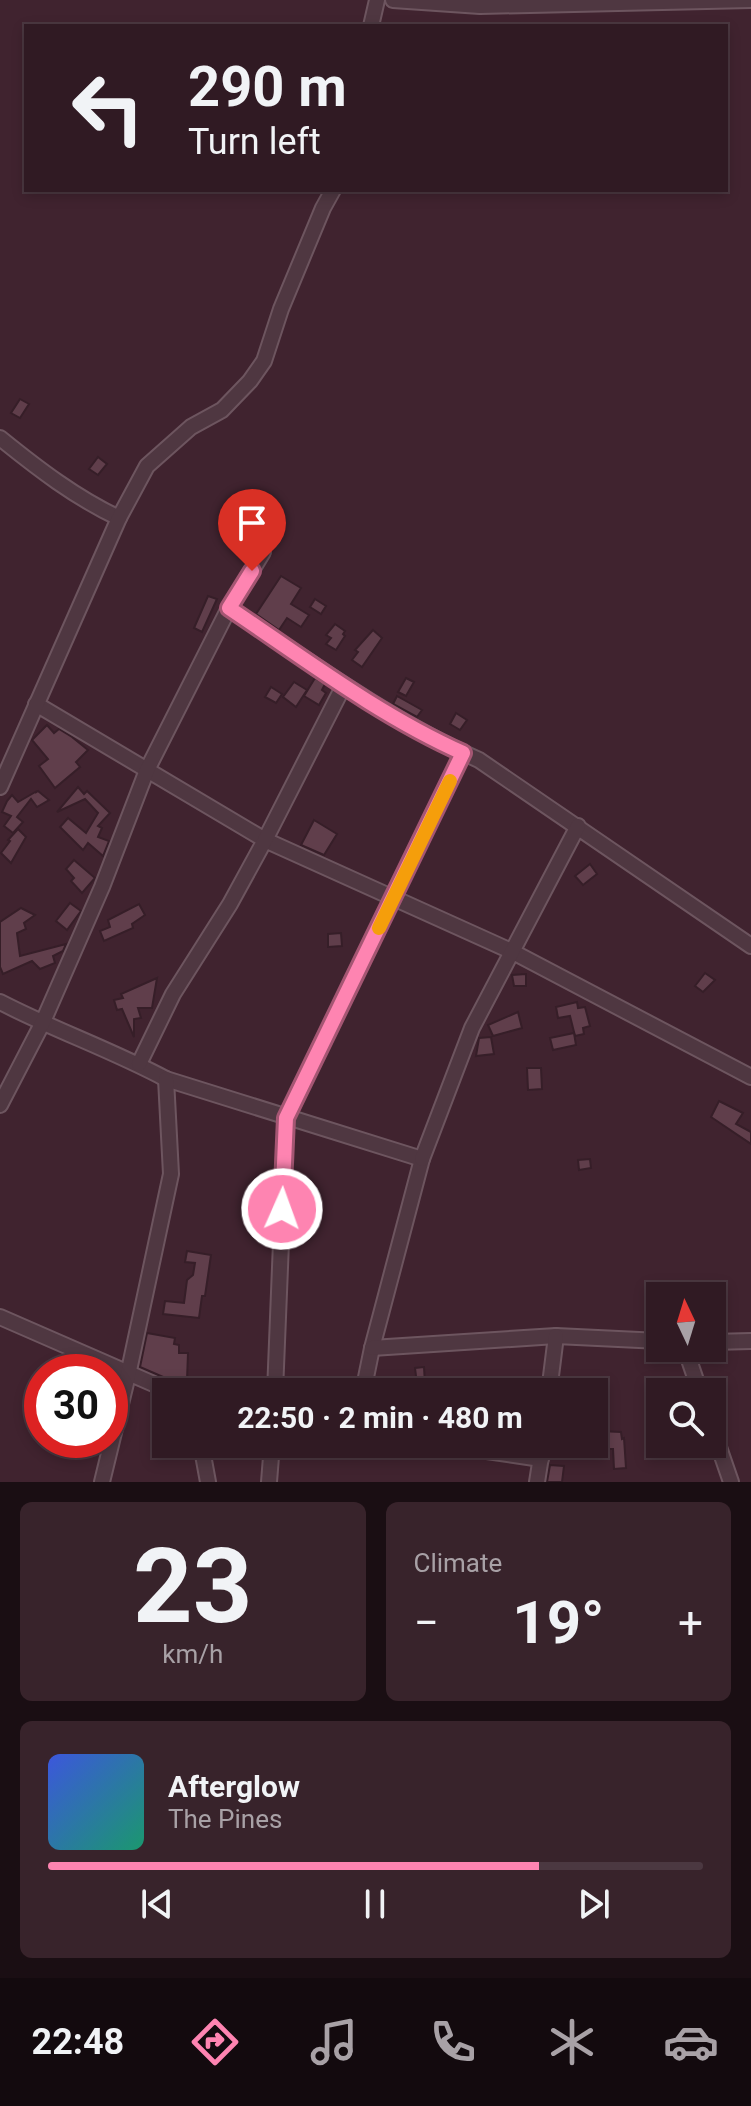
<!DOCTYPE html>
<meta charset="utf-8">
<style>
body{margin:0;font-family:Roboto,sans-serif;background:#38232b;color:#f1f3f6;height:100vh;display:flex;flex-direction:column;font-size:30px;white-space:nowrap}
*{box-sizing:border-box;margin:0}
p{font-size:26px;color:#a8a1a6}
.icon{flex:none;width:44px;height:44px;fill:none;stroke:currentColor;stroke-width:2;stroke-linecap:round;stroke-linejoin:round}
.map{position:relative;height:1482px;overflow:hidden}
.sheet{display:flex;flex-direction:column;gap:20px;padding:20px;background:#1a0e13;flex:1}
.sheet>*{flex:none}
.banner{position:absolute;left:24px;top:24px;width:704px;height:168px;border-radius:0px;box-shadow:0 4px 12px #0003,0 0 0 2px #4b3841;background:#301a23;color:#f1f3f6;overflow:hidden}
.needle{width:52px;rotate:356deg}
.fabs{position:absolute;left:646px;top:1282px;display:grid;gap:16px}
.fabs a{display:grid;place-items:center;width:80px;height:80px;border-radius:0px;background:#301a23;box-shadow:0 4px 12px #0003,0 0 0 2px #4b3841;font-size:40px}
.speed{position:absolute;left:24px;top:1354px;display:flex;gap:16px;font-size:40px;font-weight:700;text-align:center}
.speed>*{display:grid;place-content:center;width:104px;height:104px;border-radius:50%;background:#301a23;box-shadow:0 4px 12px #0003,0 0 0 2px #4b3841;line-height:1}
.speed .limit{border:12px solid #d22;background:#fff;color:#111}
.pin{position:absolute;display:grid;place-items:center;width:68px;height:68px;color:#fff;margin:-82px -34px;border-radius:50% 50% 50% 0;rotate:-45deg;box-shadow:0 0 8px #0007}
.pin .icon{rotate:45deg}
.me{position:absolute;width:88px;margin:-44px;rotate:2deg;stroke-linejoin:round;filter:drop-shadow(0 0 6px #0008)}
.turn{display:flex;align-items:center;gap:28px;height:168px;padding:0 32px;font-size:36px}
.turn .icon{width:104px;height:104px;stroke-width:2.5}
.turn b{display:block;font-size:56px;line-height:68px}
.big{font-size:60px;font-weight:700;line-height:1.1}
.sheet .tile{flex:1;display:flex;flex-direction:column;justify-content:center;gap:12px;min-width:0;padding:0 28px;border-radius:12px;background:#38232b}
.sheet .dial{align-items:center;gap:0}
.dial b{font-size:104px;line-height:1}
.song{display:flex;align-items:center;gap:24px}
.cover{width:96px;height:96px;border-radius:12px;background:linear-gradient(135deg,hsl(230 70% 55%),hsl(160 70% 35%))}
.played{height:8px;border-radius:4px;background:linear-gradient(90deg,#fe84b1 75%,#4b3841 75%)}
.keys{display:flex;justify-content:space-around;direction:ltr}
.heat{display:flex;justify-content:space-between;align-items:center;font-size:44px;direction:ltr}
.sheet .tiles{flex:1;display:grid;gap:20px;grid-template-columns:1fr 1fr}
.tile:last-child{grid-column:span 2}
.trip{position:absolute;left:152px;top:1378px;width:456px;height:80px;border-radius:0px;background:#301a23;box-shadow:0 4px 12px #0003,0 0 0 2px #4b3841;font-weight:700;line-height:80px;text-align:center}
.tabs{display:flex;height:128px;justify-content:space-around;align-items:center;background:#130a0e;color:#a8a1a6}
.tabs .icon{width:56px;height:56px}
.tabs .active{color:#fe84b1}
.tabs b{font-size:36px;color:#f1f3f6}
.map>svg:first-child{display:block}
</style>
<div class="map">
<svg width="751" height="1482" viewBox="0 0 751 1482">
<rect width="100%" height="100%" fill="#40232f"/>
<!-- building -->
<g fill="#603e4b" stroke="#361e28" stroke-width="2">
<path d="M20,399L29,404L20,418L11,413Z"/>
<path d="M98,457L107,464L98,475L89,469Z"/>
<path d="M281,576L301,588L291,604L309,615L301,627L287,618L279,630L256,614Z"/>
<path d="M208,596L217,599L202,632L194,628Z"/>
<path d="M315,599L326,606L321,614L310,607Z"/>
<path d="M335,624L345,631L343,634L345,636L336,650L326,644L331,638L326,635Z"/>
<path d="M373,630L382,638L362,667L352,660L358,652L355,650Z"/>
<path d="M315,678L325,684L322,690L326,693L319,705L304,696Z"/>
<path d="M406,678L414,682L406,696L398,692Z"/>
<path d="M294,682L307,690L296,707L283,697Z"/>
<path d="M271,687L282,694L276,703L265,697Z"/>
<path d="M397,696L422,710L417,717L393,704Z"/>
<path d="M456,713L467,720L460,730L450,724Z"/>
<path d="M47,725L54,733L59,729L72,737L88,750L76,762L80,767L55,788L39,766L48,759L32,740Z"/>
<path d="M78,787L84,794L87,791L110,813L98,826L102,828L98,837L109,841L103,856L88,843L83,850L60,827L68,818L86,833L98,813L85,799L57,812Z"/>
<path d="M37,791L35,793L38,791L49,800L37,807L31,799L17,817L23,822L13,833L4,826L11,816L2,812L7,801L12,795L18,802Z"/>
<path d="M314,820L337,834L324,855L301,845Z"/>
<path d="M18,829L26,837L11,863L1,853L10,841L8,840Z"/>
<path d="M74,860L95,878L82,893L71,881L74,878L66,869Z"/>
<path d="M590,864L597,874L583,885L575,876Z"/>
<path d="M70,903L81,911L67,930L56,921Z"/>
<path d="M139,904L145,915L132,924L133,928L104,941L100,931L110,927L108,920Z"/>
<path d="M21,908L35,915L24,923L26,929L17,933L20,956L66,944L63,951L53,956L55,963L40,969L32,961L3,974L0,967V922Z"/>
<path d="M341,933L342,946L328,947V934Z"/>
<path d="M705,973L715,980L703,992L695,986Z"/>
<path d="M526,974V986H514L512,975Z"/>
<path d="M157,978L152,1008H138L141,1018L134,1019V1037L122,1009L117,1010L114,1000L123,998L121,994Z"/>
<path d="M577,1002L578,1008L585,1007L590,1026L583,1028L584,1034L575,1036L570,1016L558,1018L556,1007Z"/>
<path d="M518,1012L522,1028L493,1036L488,1025Z"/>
<path d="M574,1033L576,1045L553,1050L550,1038Z"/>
<path d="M491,1037L494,1054L476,1056L479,1038Z"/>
<path d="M527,1068H541L542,1089L528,1090Z"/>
<path d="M719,1101L743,1113L736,1124L751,1132V1144L711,1117Z"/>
<path d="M590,1159L591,1168L579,1170L578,1160Z"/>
<path d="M187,1251L211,1255L205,1296H202L199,1318L163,1314L165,1301L184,1303L187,1280L193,1275L195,1263L185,1262Z"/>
<path d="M147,1333L175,1338L174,1344L179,1345V1353H188L187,1380H170L140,1367Z"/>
<path d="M424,1367L425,1384H417L415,1368Z"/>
<path d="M600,1431L621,1432L622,1439L624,1438L626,1468L614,1469L613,1449H600Z"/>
<path d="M550,1465L564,1466L562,1482H547Z"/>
</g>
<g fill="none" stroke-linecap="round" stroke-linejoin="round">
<defs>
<g id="minor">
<path d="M393,0L480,6L751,0"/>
<path d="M371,26L377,0"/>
<path d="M0,438C37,468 76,498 119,518"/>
<path d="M229,608C310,662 390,720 479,760L751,946"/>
<path d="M36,704L265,840L511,951L751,1077"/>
<path d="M0,787L119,518L147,466L191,427L222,410L250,381L264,361L281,309L323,208L333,190"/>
<path d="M0,1002C54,1030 112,1050 166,1079L422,1159L372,1348L363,1392"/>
<path d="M139,1064L173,994L230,904L265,840L344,685"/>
<path d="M0,1105L42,1024L102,887L147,770L229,608L263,552"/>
<path d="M422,1159L472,1028L578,826"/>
<path d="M0,1317L172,1392"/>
<path d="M712,1342L751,1341"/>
<path d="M372,1348L556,1336L660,1341"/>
<path d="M685,1348L700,1392"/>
<path d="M275,1392L286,1118L463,753"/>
<path d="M549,1392L556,1336"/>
<path d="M712,1427L731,1482"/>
<path d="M201,1444L208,1482"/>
<path d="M438,1444L541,1459"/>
<path d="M102,1482L128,1375L171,1174L166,1079"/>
<path d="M269,1482L272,1444"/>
<path d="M537,1482L543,1444"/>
</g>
</defs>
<!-- minor casing -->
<use href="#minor" stroke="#6d555f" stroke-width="18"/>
<!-- minor -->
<use href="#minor" stroke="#4f3741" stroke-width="14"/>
</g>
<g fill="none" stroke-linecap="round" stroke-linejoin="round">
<defs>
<path id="route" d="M252,571L229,608C305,659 380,716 463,753L286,1118L282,1209"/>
</defs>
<!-- route casing -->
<use href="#route" stroke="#a55673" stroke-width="20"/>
<!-- route -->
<use href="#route" stroke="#fe84b1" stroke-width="14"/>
<!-- slow -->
<path stroke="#f59e0b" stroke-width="14" d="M379,928L450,781"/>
</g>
</svg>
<div class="fabs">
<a><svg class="needle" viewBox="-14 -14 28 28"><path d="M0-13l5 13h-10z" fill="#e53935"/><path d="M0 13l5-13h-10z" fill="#a8a1a6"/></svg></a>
<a><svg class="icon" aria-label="search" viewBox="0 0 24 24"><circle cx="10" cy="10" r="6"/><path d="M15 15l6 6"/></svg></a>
</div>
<div class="speed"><div class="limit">30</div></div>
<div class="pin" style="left:252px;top:571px;background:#d93025"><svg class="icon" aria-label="arrive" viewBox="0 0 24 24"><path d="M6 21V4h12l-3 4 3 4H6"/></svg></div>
<svg class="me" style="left:282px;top:1209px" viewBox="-20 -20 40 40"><circle r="17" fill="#fe84b1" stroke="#fff" stroke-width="3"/><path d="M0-11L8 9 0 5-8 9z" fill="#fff"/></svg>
<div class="trip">22:50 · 2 min · 480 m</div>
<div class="banner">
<div class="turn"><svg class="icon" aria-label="left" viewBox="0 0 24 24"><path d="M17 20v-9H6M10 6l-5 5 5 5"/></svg><div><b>290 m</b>Turn left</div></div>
</div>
</div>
<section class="sheet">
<div class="tiles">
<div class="tile dial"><b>23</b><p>km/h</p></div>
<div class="tile"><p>Climate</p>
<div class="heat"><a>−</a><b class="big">19°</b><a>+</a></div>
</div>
<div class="tile">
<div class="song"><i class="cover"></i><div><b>Afterglow</b><p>The Pines</p></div></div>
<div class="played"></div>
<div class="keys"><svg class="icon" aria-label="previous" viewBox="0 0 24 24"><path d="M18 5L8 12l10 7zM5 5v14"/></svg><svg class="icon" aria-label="pause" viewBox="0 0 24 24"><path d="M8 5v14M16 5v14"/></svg><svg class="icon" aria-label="next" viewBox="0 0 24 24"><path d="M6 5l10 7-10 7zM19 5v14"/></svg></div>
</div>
</div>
</section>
<nav class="tabs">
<b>22:48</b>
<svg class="icon active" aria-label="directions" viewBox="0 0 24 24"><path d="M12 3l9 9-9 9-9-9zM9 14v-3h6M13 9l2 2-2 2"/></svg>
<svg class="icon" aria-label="music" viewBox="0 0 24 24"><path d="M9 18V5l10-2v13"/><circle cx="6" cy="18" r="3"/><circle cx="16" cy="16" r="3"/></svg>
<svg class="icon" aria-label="phone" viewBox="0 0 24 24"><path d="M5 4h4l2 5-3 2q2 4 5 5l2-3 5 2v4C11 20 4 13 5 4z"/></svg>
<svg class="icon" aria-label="climate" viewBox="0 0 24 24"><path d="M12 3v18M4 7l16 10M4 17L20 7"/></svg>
<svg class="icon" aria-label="car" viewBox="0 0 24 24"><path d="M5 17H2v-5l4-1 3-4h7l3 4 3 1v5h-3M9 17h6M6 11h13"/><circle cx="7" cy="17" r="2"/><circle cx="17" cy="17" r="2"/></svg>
</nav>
